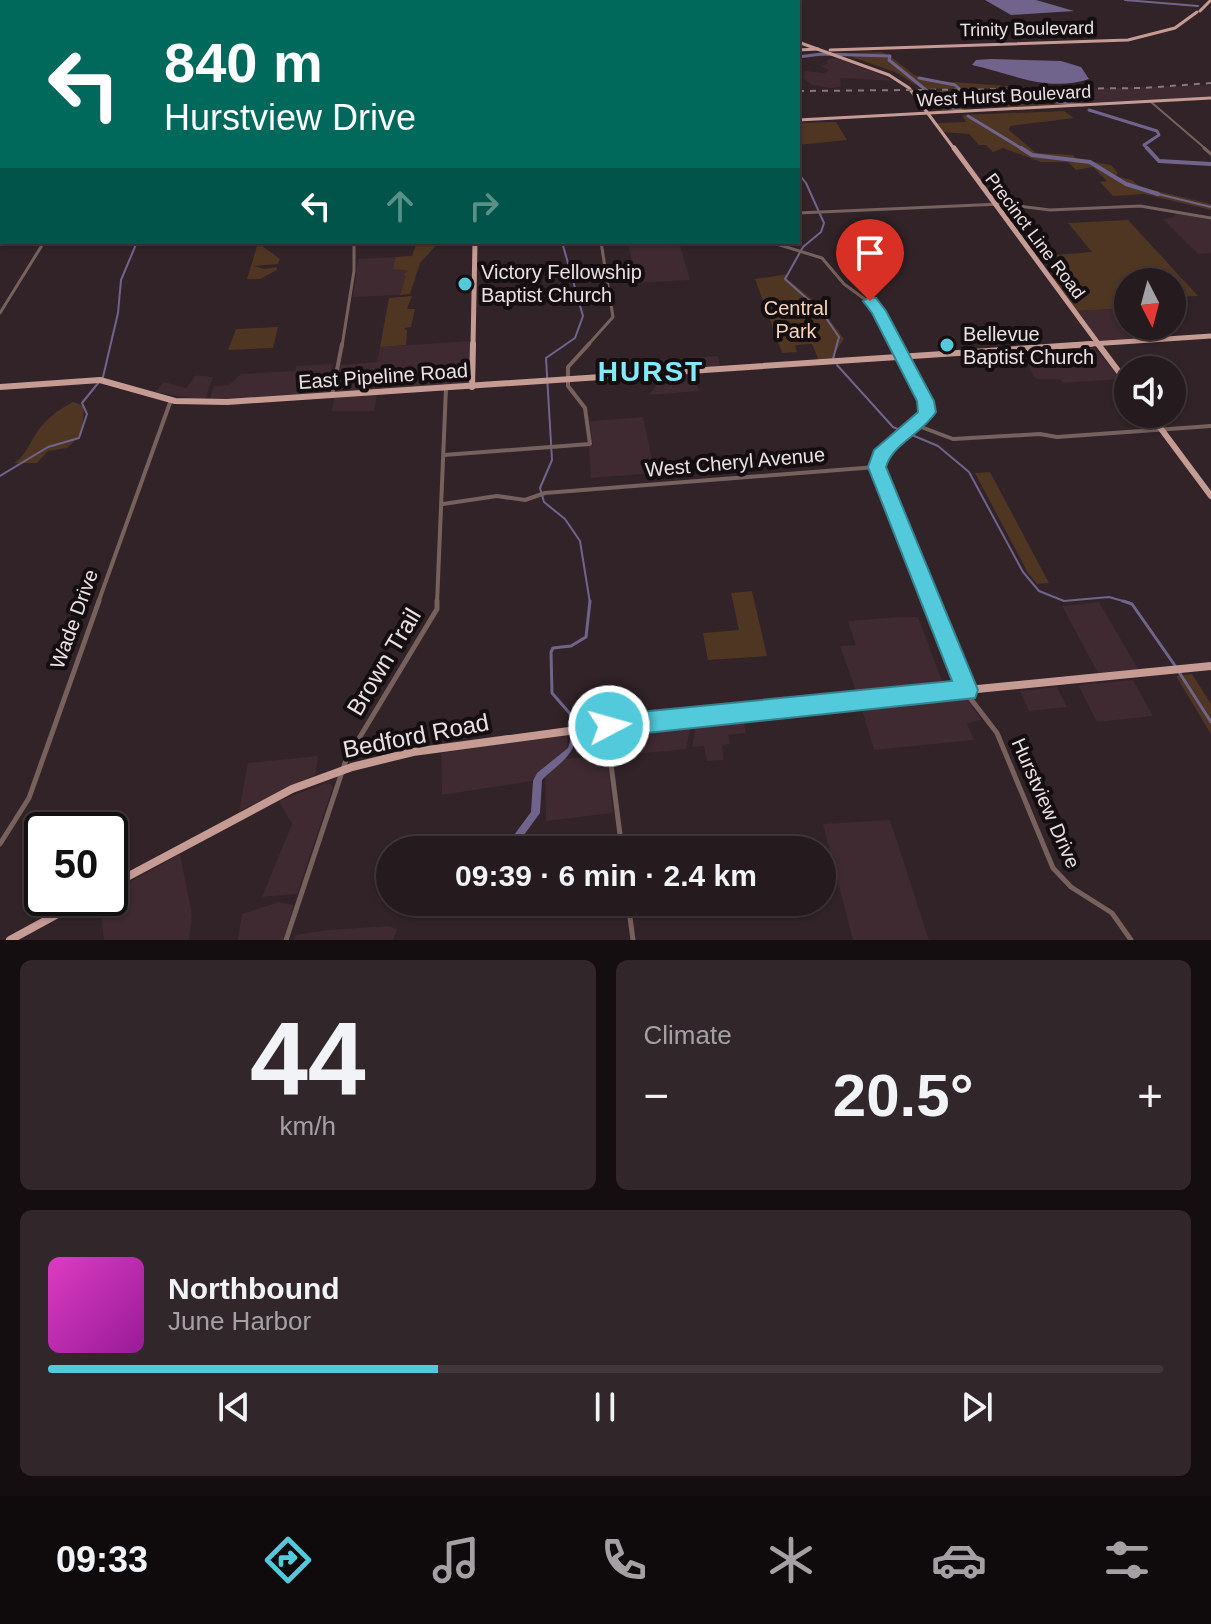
<!DOCTYPE html>
<meta charset="utf-8">
<style>
body{margin:0;font-family:Arial,sans-serif;background:#31272a;color:#f1f3f6;height:100vh;display:flex;flex-direction:column;font-size:30px;white-space:nowrap}
*{box-sizing:border-box;margin:0}
p{font-size:26px;color:#a3a1a4}
.icon{flex:none;width:44px;height:44px;fill:none;stroke:currentColor;stroke-width:2;stroke-linecap:round;stroke-linejoin:round}
.map{position:relative;height:940px;overflow:hidden}
.drawer{display:flex;flex-direction:column;gap:20px;padding:20px;background:#140e10;flex:1}
.drawer>*{flex:none}
.guide{position:absolute;left:0px;top:0px;width:800px;height:244px;box-shadow:0 2px 6px #0004,0 0 0 2px #42383b;background:#00695c;color:#fff;overflow:hidden}
.needle{width:52px;rotate:174deg}
.buttons{position:absolute;left:1114px;top:268px;display:grid;gap:16px}
.buttons a{display:grid;place-items:center;width:72px;height:72px;border-radius:50%;background:#251a1d;box-shadow:0 2px 6px #0004,0 0 0 2px #42383b;font-size:40px}
.speed{position:absolute;left:24px;top:812px;display:flex;gap:16px;font-size:40px;font-weight:700;text-align:center}
.speed>*{display:grid;place-content:center;width:104px;height:104px;border-radius:50%;background:#251a1d;box-shadow:0 2px 6px #0004,0 0 0 2px #42383b;line-height:1}
.speed .limit{border:4px solid #111;border-radius:12px;background:#fff;color:#111}
.pin{position:absolute;display:grid;place-items:center;width:68px;height:68px;color:#fff;margin:-82px -34px;border-radius:50% 50% 50% 0;rotate:-45deg;box-shadow:0 0 8px #0007}
.pin .icon{rotate:45deg}
.me{position:absolute;width:88px;margin:-44px;rotate:84deg;stroke-linejoin:round;filter:drop-shadow(0 0 6px #0008)}
.turn{display:flex;align-items:center;gap:28px;height:168px;padding:0 32px;font-size:36px}
.turn .icon{width:104px;height:104px;stroke-width:2.5}
.turn b{display:block;font-size:56px;line-height:68px}
.lanes{display:flex;align-items:center;height:76px;padding:0 32px;background:#0003;justify-content:center;gap:40px;direction:ltr}
.lanes .off{opacity:.35}
.big{font-size:60px;font-weight:800;line-height:1.1}
.drawer .widget{flex:1;display:flex;flex-direction:column;justify-content:center;gap:12px;min-width:0;padding:0 28px;border-radius:12px;background:#31272a}
.drawer .dial{align-items:center;gap:0}
.dial b{font-size:104px;line-height:1}
.song{display:flex;align-items:center;gap:24px}
.cover{width:96px;height:96px;border-radius:12px;background:linear-gradient(135deg,hsl(310 70% 55%),hsl(300 70% 35%))}
.played{height:8px;border-radius:4px;background:linear-gradient(90deg,#53cadc 35%,#42383b 35%)}
.keys{display:flex;justify-content:space-around;direction:ltr}
.heat{display:flex;justify-content:space-between;align-items:center;font-size:44px;direction:ltr}
.drawer .tiles{flex:1;display:grid;gap:20px;grid-template-columns:1fr 1fr}
.widget:last-child{grid-column:span 2}
.trip{position:absolute;left:376px;top:836px;width:460px;height:80px;border-radius:40px;background:#251a1d;box-shadow:0 2px 6px #0004,0 0 0 2px #42383b;font-weight:800;line-height:80px;text-align:center}
.menu{display:flex;height:128px;justify-content:space-around;align-items:center;background:#0f0a0c;color:#a3a1a4}
.menu .icon{width:56px;height:56px}
.menu .on{color:#53cadc}
.menu b{font-size:36px;color:#f1f3f6}
.map>svg:first-child{display:block}
</style>
<div class="map">
<svg width="1211" height="940" viewBox="0 0 1211 940">
<rect width="100%" height="100%" fill="#312327"/>
<!-- built -->
<g fill="#3e2a30">
<path d="M836,58L874,72L893,81L840,78L841,87L830,88L812,85L803,78L805,71L824,73L829,70L821,66L828,64L826,60Z"/>
<path d="M1211,85V97L1088,104L1030,98L1017,91Z"/>
<path d="M1176,213L1211,220V253L1198,254L1163,219L1174,217Z"/>
<path d="M628,242H679L690,280L636,283Z"/>
<path d="M395,257L393,269L408,271L400,295L353,297L358,259Z"/>
<path d="M1128,308V326H1157L1165,336L1099,341L1076,311Z"/>
<path d="M471,341L470,384L335,394L340,365L377,362L380,347Z"/>
<path d="M1094,348L1121,379L1063,383L1060,379H1036L1019,352Z"/>
<path d="M718,356L721,369L653,372L652,360Z"/>
<path d="M333,364L328,394L209,401L214,386L229,385L241,374L295,371L296,366Z"/>
<path d="M694,374L699,391L649,395L655,387L656,377Z"/>
<path d="M196,375L213,377L205,400L155,392L164,382L186,388Z"/>
<path d="M377,395L374,411H332L334,398Z"/>
<path d="M643,417L655,473L591,478L589,446H593L590,421Z"/>
<path d="M1099,602L1138,669L1098,673L1062,606Z"/>
<path d="M898,617H918L945,689L858,697L840,646L856,645L848,621Z"/>
<path d="M1133,680L1153,716L1097,722L1078,685Z"/>
<path d="M1057,687L1067,707L1029,711L1020,691Z"/>
<path d="M965,697L982,720L967,723L974,740L874,750L861,707Z"/>
<path d="M743,719L746,733L728,735L730,744L722,745L724,760L707,761L704,746L692,747L696,723Z"/>
<path d="M687,724L690,731L686,749L636,754L633,729Z"/>
<path d="M567,735L568,749L538,772L533,781L442,795L441,753Z"/>
<path d="M607,755L613,813L546,821L545,776L565,759Z"/>
<path d="M318,756L315,775L239,811L248,763Z"/>
<path d="M328,782L333,787L297,894L262,897L292,824L279,801Z"/>
<path d="M890,820L929,940H853L823,824Z"/>
<path d="M180,854L192,915L189,940H104L99,899L110,898V893Z"/>
<path d="M279,902L294,905L283,940H238L242,914Z"/>
<path d="M389,926L397,929L393,940H294L296,935L328,930Z"/>
</g>
<!-- green -->
<g fill="#4e3622">
<path d="M881,52C898,58 907,74 926,80L1035,88L922,89L895,72L852,57L849,53Z"/>
<path d="M1072,89L1074,91L1019,92L1030,98L1088,104L1009,108L998,96H961L959,100L966,109L936,111L918,91Z"/>
<path d="M1064,111L1074,118L1010,126L1009,130L1036,153L1073,155L1077,159L1111,165L1118,173L1116,176L1132,180L1140,187L1211,204V210L1144,194L1113,196L1100,182L1107,181L1093,167L1076,170L1068,162H1041L1003,148L993,152L986,145H979L969,134L943,132L937,123L966,122L962,115Z"/>
<path d="M836,122L847,140L798,145V123Z"/>
<path d="M1128,220L1198,296L1172,297V282H1128V308L1076,311L1051,278L1073,276L1056,255L1092,252L1068,223Z"/>
<path d="M417,242H439L420,263L410,294L400,295L406,276L403,275L408,271L393,269L395,257L412,256Z"/>
<path d="M258,243L280,259L278,264L254,266L264,269L277,267V270L260,279H247Z"/>
<path d="M789,274L787,279L817,303L844,339L834,354L837,360L819,361L812,344L795,345L797,352L782,353L755,279Z"/>
<path d="M412,296L407,309H415L411,327L404,328L407,331L406,345L380,347L389,298Z"/>
<path d="M278,327L273,348L228,350L236,329Z"/>
<path d="M73,402L84,406L82,434L67,448L48,451L37,463H14C25,456 27,448 34,437C43,421 56,411 73,402Z"/>
<path d="M990,472L1049,583L1037,584L1028,573L975,473Z"/>
<path d="M752,591L767,656L708,660L703,633L739,630L731,593Z"/>
<path d="M1192,674L1211,704V734L1176,676Z"/>
</g>
<!-- water -->
<g fill="#71648c">
<path d="M985,0H1036L1074,11L1011,15Z"/>
<path d="M991,59L1061,61L1081,67L1089,79C1047,93 1011,73 972,65L976,60Z"/>
<path d="M572,735H575C576,756 555,766 542,780L540,813L513,850H503L531,812L533,781L537,773L568,748Z"/>
</g>
<g fill="none" stroke-linecap="round" stroke-linejoin="round">
<!-- stream-far1 -->
<g stroke="#71648c" stroke-width="2">
<path d="M1125,0L1198,6"/>
<path d="M798,173L806,183L824,223L821,232L803,247L785,279L822,312L839,337L833,359"/>
<path d="M1158,194L1211,207"/>
<path d="M562,242L583,316L575,338L546,358L552,460L540,488L544,502L565,519L580,541L590,603"/>
<path d="M837,365L893,427L938,446L969,472L1023,572L1039,591L1064,601L1109,597L1130,603"/>
<path d="M0,476L48,447L79,438L87,414L82,403L103,377L118,313L121,280L137,242"/>
</g>
<!-- stream -->
<g stroke="#71648c" stroke-width="3">
<path d="M1123,601L1132,604L1176,667"/>
<path d="M1179,672L1211,722"/>
<path d="M573,729L572,716L552,693L551,652L553,648L571,646L586,637L590,601"/>
</g>
<!-- river-far1 -->
<g stroke="#71648c" stroke-width="3">
<path d="M798,57L822,54L890,56L889,60L947,107L963,111"/>
<path d="M919,78L955,85L964,93C1004,93 1043,101 1083,105"/>
<path d="M1089,110L1157,131L1159,135L1144,145L1149,150"/>
<path d="M968,116L1024,150"/>
</g>
<!-- river -->
<g stroke="#71648c" stroke-width="4">
<path d="M1021,148L1032,155L1090,162L1126,184L1158,194"/>
<path d="M1147,148L1159,161L1211,164"/>
</g>
<!-- minor-far3 -->
<path stroke="#77615e" stroke-width="2" d="M1151,102L1207,150"/>
<!-- minor-far2 -->
<g stroke="#77615e" stroke-width="3">
<path d="M1204,148L1211,154"/>
<path d="M798,213L1001,204L1050,210L1140,206L1211,218"/>
<path d="M770,242L822,258L844,284L877,308L896,346"/>
<path d="M0,313L44,242"/>
<path d="M342,346L354,271V242"/>
<path d="M587,346L613,317L601,242"/>
</g>
<!-- minor-far1 -->
<g stroke="#77615e" stroke-width="4">
<path d="M895,344L927,409L922,420L878,459L877,467L932,603"/>
<path d="M332,396L342,344"/>
<path d="M916,425L953,439L1040,434L1057,437L1211,426"/>
<path d="M444,455L590,444L585,408L568,386V367L589,344"/>
<path d="M443,504L497,496L525,500L545,493L876,467"/>
<path d="M98,603L171,400"/>
<path d="M437,603L446,388"/>
</g>
<!-- minor -->
<g stroke="#77615e" stroke-width="5">
<path d="M931,601L970,698L997,733L1053,868L1071,887L1112,913L1131,940"/>
<path d="M613,726L609,749L622,850"/>
<path d="M0,844L29,798L99,601"/>
<path d="M628,902L633,940"/>
<path d="M286,940L346,760L437,609V601"/>
</g>
<!-- major-far3 -->
<g stroke="#c69b94" stroke-width="3">
<path d="M1200,11L1211,0"/>
<path d="M798,42L889,75L909,88L955,150"/>
<path d="M798,50L818,49"/>
<path d="M830,50L1128,40L1175,28L1197,12"/>
<path d="M798,120L1211,98"/>
</g>
<!-- major-far2 -->
<g stroke="#c69b94" stroke-width="5">
<path d="M954,148L1100,346"/>
<path d="M473,346L475,242"/>
<path d="M1061,346L1211,336"/>
</g>
<!-- major-far1 -->
<g stroke="#c69b94" stroke-width="6">
<path d="M1098,344L1128,384"/>
<path d="M0,387L100,380L175,401L227,402L1091,344"/>
<path d="M472,387L473,344"/>
<path d="M1150,414L1211,496"/>
</g>
<!-- major -->
<g stroke="#c69b94" stroke-width="8">
<path d="M110,886L292,789L352,767L413,752L613,725L1211,666"/>
<path d="M10,940L87,898"/>
</g>
<!-- rail -->
<path stroke="#85797c" stroke-width="2" stroke-dasharray="6 6" stroke-linecap="butt" d="M798,91L1143,88L1211,83"/>
</g>
<!-- route -->
<path fill="#53cadc" stroke="#36838f" stroke-width="2" d="M870,297L876,298L886,311L934,401L936,412C923,433 892,444 886,467L978,690L975,698L609,737L601,734L597,726L601,718L609,715L952,681L868,467L874,450L918,412L917,401L872,313L863,301Z"/>
<!-- markers -->
<g fill="#53cadc" stroke="#140e10" stroke-width="3">
<circle cx="465" cy="284" r="8"/>
<circle cx="947" cy="345" r="8"/>
</g>
<g text-anchor="middle" stroke-width="8" stroke-linejoin="round" paint-order="stroke">
<!-- far-street labels -->
<g font-size="18" fill="#ebe1e4" stroke="#140e10">
<text transform="translate(1027 29) rotate(-1)" y="6">Trinity Boulevard</text>
<text transform="translate(1004 96) rotate(-3)" y="6">West Hurst Boulevard</text>
<text transform="translate(1035 236) rotate(53)" y="6">Precinct Line Road</text>
</g>
<!-- poi labels -->
<g font-size="20" fill="#ebe1e4" stroke="#140e10" text-anchor="start">
<text x="481" y="279">Victory Fellowship<tspan x="481" dy="23">Baptist Church</tspan></text>
<text x="963" y="341">Bellevue<tspan x="963" dy="23">Baptist Church</tspan></text>
</g>
<!-- park labels -->
<g font-size="20" fill="#f8d3b7" stroke="#140e10">
<text x="796" y="315">Central<tspan x="796" dy="23">Park</tspan></text>
</g>
<!-- street labels -->
<g font-size="20" fill="#ebe1e4" stroke="#140e10">
<text transform="translate(383 376) rotate(-4)" y="7">East Pipeline Road</text>
<text transform="translate(735 462) rotate(-5)" y="7">West Cheryl Avenue</text>
<text transform="translate(74 619) rotate(-70)" y="7">Wade Drive</text>
<text transform="translate(1046 803) rotate(66)" y="7">Hurstview Drive</text>
</g>
<!-- near-street labels -->
<g font-size="24" fill="#ebe1e4" stroke="#140e10">
<text transform="translate(384 662) rotate(-59)" y="8">Brown Trail</text>
<text transform="translate(416 736) rotate(-11)" y="8">Bedford Road</text>
</g>
<!-- district labels -->
<g font-size="28" font-weight="bold" letter-spacing="2" fill="#81eafb" stroke="#140e10">
<text x="651" y="381">HURST</text>
</g>
</g>
</svg>
<div class="buttons">
<a><svg class="needle" viewBox="-14 -14 28 28"><path d="M0-13l5 13h-10z" fill="#e53935"/><path d="M0 13l5-13h-10z" fill="#a3a1a4"/></svg></a>
<a><svg class="icon" aria-label="sound" viewBox="0 0 24 24"><path d="M4 9h4l5-4v14l-5-4H4zM17 9q2 3 0 6"/></svg></a>
</div>
<div class="speed"><div class="limit">50</div></div>
<div class="pin" style="left:870px;top:301px;background:#d93025"><svg class="icon" aria-label="arrive" viewBox="0 0 24 24"><path d="M6 21V4h12l-3 4 3 4H6"/></svg></div>
<svg class="me" style="left:609px;top:726px" viewBox="-20 -20 40 40"><circle r="17" fill="#53cadc" stroke="#fff" stroke-width="3"/><path d="M0-11L8 9 0 5-8 9z" fill="#fff"/></svg>
<div class="trip">09:39 · 6 min · 2.4 km</div>
<div class="guide">
<div class="turn"><svg class="icon" aria-label="left" viewBox="0 0 24 24"><path d="M17 20v-9H6M10 6l-5 5 5 5"/></svg><div><b>840 m</b>Hurstview Drive</div></div>
<div class="lanes"><svg class="icon" aria-label="left" viewBox="0 0 24 24"><path d="M17 20v-9H6M10 6l-5 5 5 5"/></svg><svg class="icon off" aria-label="ahead" viewBox="0 0 24 24"><path d="M12 20V5M6 11l6-6 6 6"/></svg><svg class="icon off" aria-label="right" viewBox="0 0 24 24"><path d="M7 20v-9h11M14 6l5 5-5 5"/></svg></div>
</div>
</div>
<section class="drawer">
<div class="tiles">
<div class="widget dial"><b>44</b><p>km/h</p></div>
<div class="widget"><p>Climate</p>
<div class="heat"><a>−</a><b class="big">20.5°</b><a>+</a></div>
</div>
<div class="widget">
<div class="song"><i class="cover"></i><div><b>Northbound</b><p>June Harbor</p></div></div>
<div class="played"></div>
<div class="keys"><svg class="icon" aria-label="previous" viewBox="0 0 24 24"><path d="M18 5L8 12l10 7zM5 5v14"/></svg><svg class="icon" aria-label="pause" viewBox="0 0 24 24"><path d="M8 5v14M16 5v14"/></svg><svg class="icon" aria-label="next" viewBox="0 0 24 24"><path d="M6 5l10 7-10 7zM19 5v14"/></svg></div>
</div>
</div>
</section>
<nav class="menu">
<b>09:33</b>
<svg class="icon on" aria-label="directions" viewBox="0 0 24 24"><path d="M12 3l9 9-9 9-9-9zM9 14v-3h6M13 9l2 2-2 2"/></svg>
<svg class="icon" aria-label="music" viewBox="0 0 24 24"><path d="M9 18V5l10-2v13"/><circle cx="6" cy="18" r="3"/><circle cx="16" cy="16" r="3"/></svg>
<svg class="icon" aria-label="phone" viewBox="0 0 24 24"><path d="M5 4h4l2 5-3 2q2 4 5 5l2-3 5 2v4C11 20 4 13 5 4z"/></svg>
<svg class="icon" aria-label="climate" viewBox="0 0 24 24"><path d="M12 3v18M4 7l16 10M4 17L20 7"/></svg>
<svg class="icon" aria-label="car" viewBox="0 0 24 24"><path d="M5 17H2v-5l4-1 3-4h7l3 4 3 1v5h-3M9 17h6M6 11h13"/><circle cx="7" cy="17" r="2"/><circle cx="17" cy="17" r="2"/></svg>
<svg class="icon" aria-label="filters" viewBox="0 0 24 24"><path d="M4 7h16M4 17h16"/><circle cx="9" cy="7" r="2"/><circle cx="15" cy="17" r="2"/></svg>
</nav>
